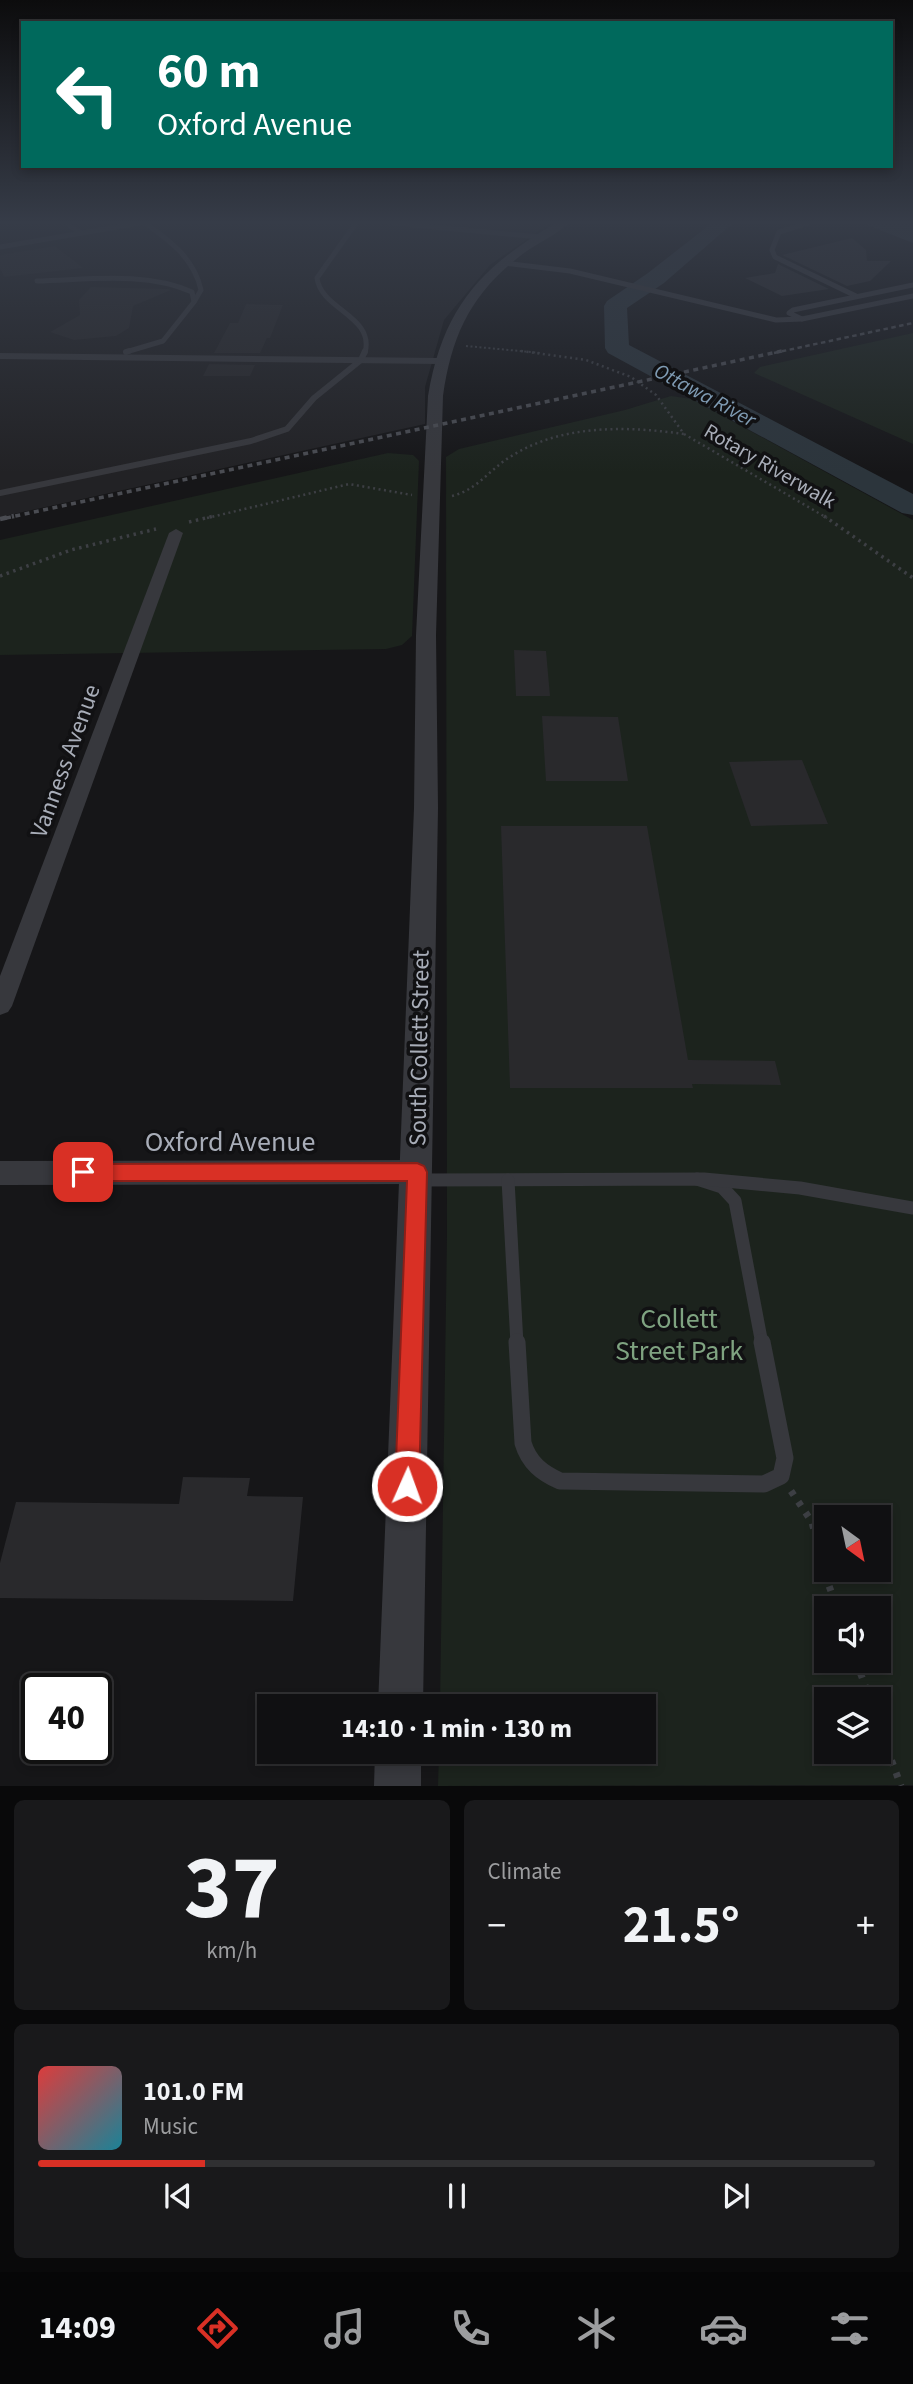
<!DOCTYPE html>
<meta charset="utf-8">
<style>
body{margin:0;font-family:"Source Sans 3",sans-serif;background:#19191b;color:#f1f3f6;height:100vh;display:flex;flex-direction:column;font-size:26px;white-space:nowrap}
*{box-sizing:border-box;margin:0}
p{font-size:23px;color:#9c9d9f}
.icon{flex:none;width:38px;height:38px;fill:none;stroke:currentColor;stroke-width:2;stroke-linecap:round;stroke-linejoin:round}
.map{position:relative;height:1786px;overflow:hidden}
.drawer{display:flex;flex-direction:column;gap:14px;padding:14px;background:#09090a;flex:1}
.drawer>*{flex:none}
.hud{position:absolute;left:21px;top:21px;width:872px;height:147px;border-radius:0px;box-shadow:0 4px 10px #0003,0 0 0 2px #303032;background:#00695c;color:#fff;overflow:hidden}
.needle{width:46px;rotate:147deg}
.tools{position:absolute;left:814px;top:1505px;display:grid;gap:14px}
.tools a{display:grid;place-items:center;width:77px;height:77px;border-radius:0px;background:#101012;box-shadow:0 4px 10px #0003,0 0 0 2px #303032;font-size:35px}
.speed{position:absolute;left:21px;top:1673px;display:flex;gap:14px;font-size:35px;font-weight:700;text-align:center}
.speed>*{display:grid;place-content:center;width:91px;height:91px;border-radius:50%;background:#101012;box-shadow:0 4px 10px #0003,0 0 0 2px #303032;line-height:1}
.speed .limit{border:4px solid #111;border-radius:10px;background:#fff;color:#111}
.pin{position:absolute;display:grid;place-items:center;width:60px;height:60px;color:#fff;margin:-30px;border-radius:14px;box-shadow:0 4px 10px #0006}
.me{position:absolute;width:77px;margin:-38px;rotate:2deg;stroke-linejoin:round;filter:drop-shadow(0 0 5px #0008)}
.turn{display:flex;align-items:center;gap:24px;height:147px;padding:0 21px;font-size:32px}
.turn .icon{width:91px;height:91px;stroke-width:2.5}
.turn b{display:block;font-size:49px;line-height:60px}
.big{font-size:52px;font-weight:700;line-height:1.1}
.drawer .tile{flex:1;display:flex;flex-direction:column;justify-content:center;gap:10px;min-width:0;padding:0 24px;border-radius:10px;background:#19191b}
.drawer .dial{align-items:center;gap:0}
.dial b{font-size:91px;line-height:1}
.song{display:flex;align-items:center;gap:21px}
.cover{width:84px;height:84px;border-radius:10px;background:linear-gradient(135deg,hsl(0 70% 55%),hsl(190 70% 35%))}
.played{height:7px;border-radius:4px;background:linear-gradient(90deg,#d93025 20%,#303032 20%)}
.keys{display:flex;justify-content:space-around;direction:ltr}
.heat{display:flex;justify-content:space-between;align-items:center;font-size:38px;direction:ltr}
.drawer .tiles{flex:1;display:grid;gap:14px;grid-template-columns:1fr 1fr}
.tile:last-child{grid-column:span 2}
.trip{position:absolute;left:257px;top:1694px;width:399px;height:70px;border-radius:0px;background:#101012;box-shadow:0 4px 10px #0003,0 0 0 2px #303032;font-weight:700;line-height:70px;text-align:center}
.dock{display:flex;height:112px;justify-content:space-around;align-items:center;background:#060607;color:#9c9d9f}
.dock .icon{width:49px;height:49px}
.dock .active{color:#d93025}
.dock b{font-size:32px;color:#f1f3f6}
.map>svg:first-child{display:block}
</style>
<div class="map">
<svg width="913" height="1786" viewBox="0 0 913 1786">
<rect width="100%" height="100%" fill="#161618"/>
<!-- built -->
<path fill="#222225" d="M0,223H550L490,265L444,320L425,387V424L0,517Z"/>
<!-- green -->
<g fill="#1c231d" fill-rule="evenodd">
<path d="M913,333V444L754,373L760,367Z"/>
<path d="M671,396L692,399L913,520V1785L438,1786L439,1752H644V1706H440L447,1236L446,457L459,449L625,410ZM826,1517H878V1570H826ZM826,1608H878V1661H826ZM826,1699H878V1752H826Z"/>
<path d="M388,453L413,455L419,461L412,636L402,645L386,649L0,655V540Z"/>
</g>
<!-- water -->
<path fill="#2c353c" d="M862,223H913V243Z"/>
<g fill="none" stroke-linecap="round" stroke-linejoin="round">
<!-- river -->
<path fill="#2c353c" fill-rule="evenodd" d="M712,223H733L664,283L627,308L629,345L913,494V515L902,513L608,353L605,348L604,306L607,301L648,273Z"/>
</g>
<!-- building -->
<g fill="#29292c">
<path d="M852,238L866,250L867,261H891L870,281L847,286L782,255Z"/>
<path d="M55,246L83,268L4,277L0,268V255Z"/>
<path d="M778,264L829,289L782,296L745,278L775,273Z"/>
<path d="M91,287L168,289L171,290L133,306L129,328L116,336L74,340L50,332L80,315L79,300Z"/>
<path d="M246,304L283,305L270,338H267L260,353H214L230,323H238Z"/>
<path d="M209,364L255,365L250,376H203Z"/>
<path d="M514,650L546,651L550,696H516Z"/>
<path d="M542,716L618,717L628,781H546Z"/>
<path d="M802,760L828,824L751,826L729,762Z"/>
<path d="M501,826H647L688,1060L775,1061L781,1085L692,1084L693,1088H510Z"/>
<path d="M183,1477L250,1478L247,1496L303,1497L293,1601L0,1598V1563L16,1502L179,1504Z"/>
</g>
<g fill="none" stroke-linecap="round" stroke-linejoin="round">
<!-- path-far3 -->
<path stroke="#3d3f44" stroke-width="2" stroke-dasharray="2 2.5" stroke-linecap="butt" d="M466,346L541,353"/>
<!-- path-far2 -->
<g stroke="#3d3f44" stroke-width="2.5" stroke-dasharray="2 3.5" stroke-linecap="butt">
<path d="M521,351L586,360L631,377L656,395L684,434L827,518"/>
<path d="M452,496C477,490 489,470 510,457C561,424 626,426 684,434"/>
<path d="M207,518L349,484L412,495"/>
</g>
<!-- path-far1 -->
<g stroke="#3d3f44" stroke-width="3.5" stroke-dasharray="2.5 4.5" stroke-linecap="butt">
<path d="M824,516L913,578"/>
<path d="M189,522L214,516"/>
<path d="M0,576L71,550L156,529"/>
</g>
<!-- path -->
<g stroke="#3d3f44" stroke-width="7" stroke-dasharray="5 8" stroke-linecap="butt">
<path d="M791,1491L812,1522L823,1569L837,1608"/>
<path d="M856,1661L870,1699"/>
<path d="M878,1724L901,1786"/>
</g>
<!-- service-far3 -->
<g stroke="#37383d" stroke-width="5">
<path d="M66,223L81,233"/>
<path d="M145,223C170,241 194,258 201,290L194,302"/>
<path d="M356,223L317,278C321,310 375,316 365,353"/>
<path d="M393,223L540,237"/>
<path d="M808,223L779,232L772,250L775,257L856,296"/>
<path d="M0,247L140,223"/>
<path d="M503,263L570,271L776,320L802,319L789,313L793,310L913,285"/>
<path d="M37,281C87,280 145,271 192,292L194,302L163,341L126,352"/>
<path d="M802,319L913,296"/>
</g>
<!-- service-far2 -->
<g stroke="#37383d" stroke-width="6">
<path d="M126,352L129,351"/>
<path d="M0,356L440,361"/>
<path d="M0,493L251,441L287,429L314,398L361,360L365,351"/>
</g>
<!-- service-far1 -->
<g stroke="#37383d" stroke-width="13">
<path d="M697,1179L722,1187L735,1201L762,1344"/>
<path d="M420,1180L704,1179L800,1188L913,1208"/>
<path d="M508,1180L517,1344"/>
</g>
<!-- service -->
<path stroke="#37383d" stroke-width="17" d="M517,1342L523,1443C529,1463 542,1473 560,1481L764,1484L781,1476L785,1458L762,1342"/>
<!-- minor -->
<g fill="#37383d" fill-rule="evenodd">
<path d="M176,529L183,533L12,1006L8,1012L0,1015V976L169,533Z"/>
<path d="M417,1160L426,1164L430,1172L426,1180L417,1184L0,1185V1161Z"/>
</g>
<!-- tertiary -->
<g fill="#37383d" fill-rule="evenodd">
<path d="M556,223H569C556,235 538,243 524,253C472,292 452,333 443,396L436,635L438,808L423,1706H378L414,808L416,635L428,396C443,308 480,267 556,223Z"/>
<path d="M375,1752H421V1786H374Z"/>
</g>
<!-- rail-far2 -->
<path stroke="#4a4c52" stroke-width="2.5" stroke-dasharray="4.5 3.5" stroke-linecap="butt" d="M774,353L913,323"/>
<!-- rail-far1 -->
<path stroke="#4a4c52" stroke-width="3.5" stroke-dasharray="5 4.5" stroke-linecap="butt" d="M6,518L782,351"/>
<!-- rail -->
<path stroke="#4a4c52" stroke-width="4.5" stroke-dasharray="7 5" stroke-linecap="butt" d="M0,519L14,516"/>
</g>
<!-- sky -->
<linearGradient id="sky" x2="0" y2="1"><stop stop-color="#0c0c0d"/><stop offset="0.47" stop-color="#363c48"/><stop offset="1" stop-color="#363c48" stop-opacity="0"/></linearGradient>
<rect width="913" height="473" fill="url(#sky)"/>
<!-- route -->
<path fill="#d93025" stroke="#8d1f18" stroke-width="2" d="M417,1163L424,1166L427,1172L419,1486L416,1495L407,1498L398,1495L395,1486L407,1181H83L76,1179L74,1172L76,1166L83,1164Z"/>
<g text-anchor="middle" stroke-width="7" stroke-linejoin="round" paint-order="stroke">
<!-- far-water labels -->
<g font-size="21" font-style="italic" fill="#7f9bb3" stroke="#111113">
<text transform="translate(705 395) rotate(28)" y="7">Ottawa River</text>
</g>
<!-- far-street labels -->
<g font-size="21" fill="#a8adb8" stroke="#111113">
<text transform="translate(770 466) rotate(30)" y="7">Rotary Riverwalk</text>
</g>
<!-- street labels -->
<g font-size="24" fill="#a8adb8" stroke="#111113">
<text transform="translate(65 761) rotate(-70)" y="8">Vanness Avenue</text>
<text transform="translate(419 1048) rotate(-89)" y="8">South Collett Street</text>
</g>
<!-- near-street labels -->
<g font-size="28" fill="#a8adb8" stroke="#111113">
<text x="230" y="1151">Oxford Avenue</text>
</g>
<!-- near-park labels -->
<g font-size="28" fill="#7fa381" stroke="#111113">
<text x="679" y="1328">Collett<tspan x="679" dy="32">Street Park</tspan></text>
</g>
</g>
</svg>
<div class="tools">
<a><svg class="needle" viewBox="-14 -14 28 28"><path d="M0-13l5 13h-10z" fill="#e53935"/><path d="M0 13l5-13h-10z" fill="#9c9d9f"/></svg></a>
<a><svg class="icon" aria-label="sound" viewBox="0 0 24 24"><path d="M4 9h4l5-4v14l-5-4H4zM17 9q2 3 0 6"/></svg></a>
<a><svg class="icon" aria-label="layers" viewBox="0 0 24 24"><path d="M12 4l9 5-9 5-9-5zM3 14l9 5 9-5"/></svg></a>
</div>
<div class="speed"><div class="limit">40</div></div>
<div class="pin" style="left:83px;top:1172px;background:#d93025"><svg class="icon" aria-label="arrive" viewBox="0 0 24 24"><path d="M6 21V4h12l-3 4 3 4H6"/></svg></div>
<svg class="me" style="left:407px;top:1486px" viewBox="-20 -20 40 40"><circle r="17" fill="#d93025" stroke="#fff" stroke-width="3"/><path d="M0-11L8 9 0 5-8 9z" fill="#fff"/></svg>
<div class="trip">14:10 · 1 min · 130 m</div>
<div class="hud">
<div class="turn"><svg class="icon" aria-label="left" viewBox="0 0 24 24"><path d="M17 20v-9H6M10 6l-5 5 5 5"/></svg><div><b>60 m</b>Oxford Avenue</div></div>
</div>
</div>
<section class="drawer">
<div class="tiles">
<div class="tile dial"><b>37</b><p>km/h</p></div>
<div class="tile"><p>Climate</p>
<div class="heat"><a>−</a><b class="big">21.5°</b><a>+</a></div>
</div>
<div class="tile">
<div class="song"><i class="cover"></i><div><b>101.0 FM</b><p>Music</p></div></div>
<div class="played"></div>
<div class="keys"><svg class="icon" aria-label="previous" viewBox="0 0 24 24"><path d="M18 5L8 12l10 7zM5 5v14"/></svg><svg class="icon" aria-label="pause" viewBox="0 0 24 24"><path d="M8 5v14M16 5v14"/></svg><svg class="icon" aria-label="next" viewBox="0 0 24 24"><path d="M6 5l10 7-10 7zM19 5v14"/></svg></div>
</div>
</div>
</section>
<nav class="dock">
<b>14:09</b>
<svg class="icon active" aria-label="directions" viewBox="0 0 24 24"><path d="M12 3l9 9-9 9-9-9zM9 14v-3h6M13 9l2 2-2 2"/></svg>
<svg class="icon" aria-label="music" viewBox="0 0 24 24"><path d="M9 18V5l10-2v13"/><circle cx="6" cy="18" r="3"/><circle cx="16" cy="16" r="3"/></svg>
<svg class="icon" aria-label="phone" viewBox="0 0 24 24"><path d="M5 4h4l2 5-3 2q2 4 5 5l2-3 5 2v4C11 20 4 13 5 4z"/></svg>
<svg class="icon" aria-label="climate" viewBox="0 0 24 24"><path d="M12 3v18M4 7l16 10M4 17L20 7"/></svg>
<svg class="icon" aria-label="car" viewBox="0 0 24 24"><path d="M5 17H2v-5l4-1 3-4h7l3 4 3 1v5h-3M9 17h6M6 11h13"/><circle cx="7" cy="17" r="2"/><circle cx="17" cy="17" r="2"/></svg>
<svg class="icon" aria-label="filters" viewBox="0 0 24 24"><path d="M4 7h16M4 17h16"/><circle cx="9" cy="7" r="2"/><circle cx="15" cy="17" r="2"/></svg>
</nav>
